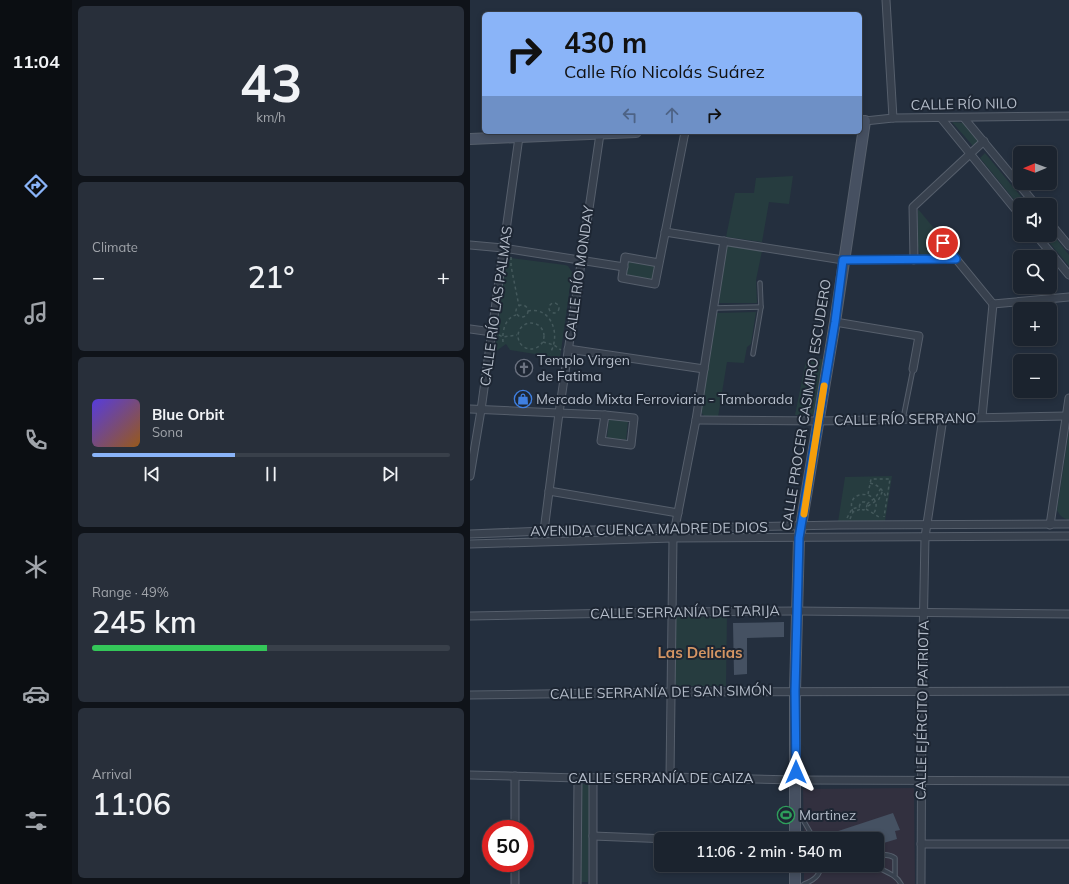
<!DOCTYPE html>
<meta charset="utf-8">
<style>
body{margin:0;font-family:Mulish,sans-serif;background:#282f3a;color:#f1f3f6;height:100vh;display:flex;flex-direction:column;font-size:15px;white-space:nowrap}
*{box-sizing:border-box;margin:0}
p{font-size:13px;color:#a0a4aa}
.icon{flex:none;width:22px;height:22px;fill:none;stroke:currentColor;stroke-width:2;stroke-linecap:round;stroke-linejoin:round}
.map{position:relative;flex:1;overflow:hidden}
.side{display:flex;flex-direction:column;gap:6px;padding:6px;background:#0f1319;width:398px}
.side>*{flex:none}
.banner{position:absolute;left:12px;top:12px;width:380px;height:122px;border-radius:6px;box-shadow:0 2px 6px #0003,0 0 0 1px #39404a;background:#8ab4f8;color:#111;overflow:hidden}
.needle{width:26px;rotate:269deg}
.controls{position:absolute;left:543px;top:146px;display:grid;gap:8px}
.controls a{display:grid;place-items:center;width:44px;height:44px;border-radius:6px;background:#1b232e;box-shadow:0 2px 6px #0003,0 0 0 1px #39404a;font-size:20px}
.speed{position:absolute;left:12px;top:820px;display:flex;gap:8px;font-size:20px;font-weight:700;text-align:center}
.speed>*{display:grid;place-content:center;width:52px;height:52px;border-radius:50%;background:#1b232e;box-shadow:0 2px 6px #0003,0 0 0 1px #39404a;line-height:1}
.speed .limit{border:6px solid #d22;background:#fff;color:#111}
.pin{position:absolute;display:grid;place-items:center;width:34px;height:34px;color:#fff;margin:-17px;border:2px solid #fff;border-radius:50%;box-shadow:0 1px 4px #0007}
.me{position:absolute;width:44px;margin:-22px;rotate:0deg;stroke-linejoin:round;filter:drop-shadow(0 0 3px #0008)}
.turn{display:flex;align-items:center;gap:14px;height:84px;padding:0 16px;font-size:18px}
.turn .icon{width:52px;height:52px;stroke-width:2.5}
.turn b{display:block;font-size:28px;line-height:34px}
.lanes{display:flex;align-items:center;height:38px;padding:0 16px;background:#0003;justify-content:center;gap:20px;direction:ltr}
.lanes .off{opacity:.35}
.big{font-size:30px;font-weight:600;line-height:1.1}
.side .tile{flex:1;display:flex;flex-direction:column;justify-content:center;gap:6px;min-width:0;padding:0 14px;border-radius:6px;background:#282f3a}
.side .dial{align-items:center;gap:0}
.dial b{font-size:52px;line-height:1}
.song{display:flex;align-items:center;gap:12px}
.cover{width:48px;height:48px;border-radius:6px;background:linear-gradient(135deg,hsl(250 70% 55%),hsl(30 70% 35%))}
.played{height:4px;border-radius:2px;background:linear-gradient(90deg,#8ab4f8 40%,#39404a 40%)}
.keys{display:flex;justify-content:space-around;direction:ltr}
.heat{display:flex;justify-content:space-between;align-items:center;font-size:22px;direction:ltr}
.charge{height:6px;border-radius:3px;background:linear-gradient(90deg,#34c759 49%,#39404a 0)}
.trip{position:absolute;left:184px;top:832px;width:230px;height:40px;border-radius:6px;background:#1b232e;box-shadow:0 2px 6px #0003,0 0 0 1px #39404a;font-weight:600;line-height:40px;text-align:center}
main{display:flex;flex:1;min-height:0}
.menu{display:flex;flex-direction:column;width:72px;justify-content:space-around;align-items:center;background:#0b0e12;color:#a0a4aa}
.menu .icon{width:28px;height:28px}
.menu .selected{color:#8ab4f8}
.menu b{font-size:18px;color:#f1f3f6}
.map>svg:first-child{display:block}
</style>
<main>
<nav class="menu">
<b>11:04</b>
<svg class="icon selected" aria-label="directions" viewBox="0 0 24 24"><path d="M12 3l9 9-9 9-9-9zM9 14v-3h6M13 9l2 2-2 2"/></svg>
<svg class="icon" aria-label="music" viewBox="0 0 24 24"><path d="M9 18V5l10-2v13"/><circle cx="6" cy="18" r="3"/><circle cx="16" cy="16" r="3"/></svg>
<svg class="icon" aria-label="phone" viewBox="0 0 24 24"><path d="M5 4h4l2 5-3 2q2 4 5 5l2-3 5 2v4C11 20 4 13 5 4z"/></svg>
<svg class="icon" aria-label="climate" viewBox="0 0 24 24"><path d="M12 3v18M4 7l16 10M4 17L20 7"/></svg>
<svg class="icon" aria-label="car" viewBox="0 0 24 24"><path d="M5 17H2v-5l4-1 3-4h7l3 4 3 1v5h-3M9 17h6M6 11h13"/><circle cx="7" cy="17" r="2"/><circle cx="17" cy="17" r="2"/></svg>
<svg class="icon" aria-label="filters" viewBox="0 0 24 24"><path d="M4 7h16M4 17h16"/><circle cx="9" cy="7" r="2"/><circle cx="15" cy="17" r="2"/></svg>
</nav>
<section class="side">
<div class="tile dial"><b>43</b><p>km/h</p></div>
<div class="tile"><p>Climate</p>
<div class="heat"><a>−</a><b class="big">21°</b><a>+</a></div>
</div>
<div class="tile">
<div class="song"><i class="cover"></i><div><b>Blue Orbit</b><p>Sona</p></div></div>
<div class="played"></div>
<div class="keys"><svg class="icon" aria-label="previous" viewBox="0 0 24 24"><path d="M18 5L8 12l10 7zM5 5v14"/></svg><svg class="icon" aria-label="pause" viewBox="0 0 24 24"><path d="M8 5v14M16 5v14"/></svg><svg class="icon" aria-label="next" viewBox="0 0 24 24"><path d="M6 5l10 7-10 7zM19 5v14"/></svg></div>
</div>
<div class="tile"><p>Range · 49%</p><b class="big">245 km</b><div class="charge"></div></div>
<div class="tile"><p>Arrival</p><b class="big">11:06</b></div>
</section>
<div class="map">
<svg width="599" height="884" viewBox="0 0 599 884">
<rect width="100%" height="100%" fill="#242f3e"/>
<!-- medical -->
<path fill="#32303f" d="M444,788L445,884H334V865H407V839H334L333,789Z"/>
<!-- green -->
<g fill="#263c3f">
<path d="M482,122L495,123L509,141L503,146Z"/>
<path d="M515,153L558,205H550V207L510,158Z"/>
<path d="M323,176L319,204L299,202L292,242L256,237L265,193H284L286,178Z"/>
<path d="M448,209L472,238L470,239L471,242L481,256L452,257L450,255L448,246Z"/>
<path d="M580,231L599,255V266L573,235H580Z"/>
<path d="M256,245L292,251L286,280L287,303H249Z"/>
<path d="M41,258L95,265L98,266L102,272L90,358L40,350L36,344L25,352L35,265L36,262Z"/>
<path d="M159,260L185,265L182,281L156,276Z"/>
<path d="M286,312L281,344L277,347L274,363L257,362L248,417L234,416L231,412L238,362L247,313Z"/>
<path d="M353,359L344,415H325L336,360Z"/>
<path d="M139,419L158,421L156,440L137,438Z"/>
<path d="M599,431V520C592,518 590,516 587,510Z"/>
<path d="M422,476L415,521L368,522L375,477Z"/>
<path d="M257,616L256,686H205L206,617Z"/>
<path d="M112,784H120L118,882H111Z"/>
</g>
<!-- building -->
<g fill="#455162">
<path d="M314,622V637L277,638V674L264,675L263,623Z"/>
<path d="M423,813L430,830L425,831L427,839L407,845V839H347V838Z"/>
</g>
<g fill="none" stroke-linecap="round" stroke-linejoin="round">
<defs>
<g id="service">
<path d="M244,308L291,307"/>
<path d="M283,354L291,307L290,283"/>
<path d="M433,419L443,369"/>
<path d="M328,811L344,839"/>
<path d="M407,856C414,854 419,854 425,858V875"/>
<path d="M404,865C414,872 425,873 431,884"/>
<path d="M334,884C344,880 350,876 351,865"/>
</g>
<g id="minor">
<path d="M416,0L423,118"/>
<path d="M471,118L550,215"/>
<path d="M494,118L566,205"/>
<path d="M395,121L423,118L599,116"/>
<path d="M580,223L599,246"/>
<path d="M195,232L373,260L486,259"/>
<path d="M566,235L599,275"/>
<path d="M473,243L523,304"/>
<path d="M0,245L33,248L154,267"/>
<path d="M444,260L443,207L514,141"/>
<path d="M189,263L155,257L152,278L185,284L215,132"/>
<path d="M523,304L599,297"/>
<path d="M365,322L449,336L443,369"/>
<path d="M0,329L22,332"/>
<path d="M98,349L234,369"/>
<path d="M0,409L135,415"/>
<path d="M135,415L164,418L161,445L131,441Z"/>
<path d="M512,417L523,304"/>
<path d="M226,420L348,421L596,416"/>
<path d="M0,476L11,410L49,137"/>
<path d="M79,491L208,513"/>
<path d="M580,525L599,398"/>
<path d="M74,531L89,413L130,134"/>
<path d="M0,534L74,531L369,525L599,524"/>
<path d="M0,544L203,538L599,536"/>
<path d="M0,616L202,612L327,611L599,614"/>
<path d="M0,695L201,692L599,691"/>
<path d="M0,775L108,778L200,777L326,780L599,781"/>
<path d="M200,777L203,538L226,420L254,241"/>
<path d="M45,829V776"/>
<path d="M123,836L199,839"/>
<path d="M451,844H599"/>
<path d="M45,884V863"/>
<path d="M107,884L108,778"/>
<path d="M123,884V778"/>
<path d="M451,884L452,691L455,537L473,418"/>
</g>
<g id="secondary">
<path d="M0,139L166,132"/>
<path d="M325,839V691L329,538L365,322L395,121H390"/>
<path d="M325,884V865"/>
</g>
</defs>
<!-- service casing -->
<use href="#service" stroke="#565f6c" stroke-width="5.5"/>
<!-- minor casing -->
<use href="#minor" stroke="#565f6c" stroke-width="9"/>
<!-- secondary casing -->
<use href="#secondary" stroke="#565f6c" stroke-width="12"/>
<!-- path -->
<g stroke="#44595c" stroke-width="1.5" stroke-dasharray="3 3" stroke-linecap="butt">
<path d="M41,257V266L49,306"/>
<circle cx="84" cy="308" r="5"/>
<circle cx="52" cy="311" r="6"/>
<path d="M58,311C82,306 91,336 80,353"/>
<circle cx="61" cy="336" r="13"/>
<path d="M29,335L33,337L47,335"/>
<path d="M33,342C32,331 35,318 46,315"/>
<path d="M73,342L84,345L91,350"/>
<path d="M400,483C409,485 413,490 417,499"/>
<path d="M398,494L401,479H420L414,517"/>
<path d="M397,504L406,497L411,488"/>
<path d="M398,506L409,499L413,490"/>
<path d="M396,509L409,517"/>
<path d="M383,512C373,487 416,490 404,513"/>
<path d="M377,518L382,509L389,507L391,502H395L397,505L396,509L393,510L389,507"/>
<path d="M380,519L383,512L391,509"/>
</g>
<!-- service -->
<use href="#service" stroke="#38414e" stroke-width="3.5"/>
<!-- minor -->
<use href="#minor" stroke="#38414e" stroke-width="7"/>
<!-- secondary -->
<use href="#secondary" stroke="#465061" stroke-width="10"/>
</g>
<g fill="none" stroke-linecap="round" stroke-linejoin="round">
<defs>
<path id="route" d="M326,772L325,691L329,538L365,322L373,260L486,259L473,243"/>
</defs>
<!-- route casing -->
<use href="#route" stroke="#114b97" stroke-width="10"/>
<!-- route -->
<use href="#route" stroke="#1a73e8" stroke-width="7"/>
<!-- slow -->
<path stroke="#f59e0b" stroke-width="7" d="M334,514L354,386"/>
</g>
<!-- icons -->
<defs>
<symbol id="church-ring" viewBox="-11 -11 22 22"><circle r="9.5" fill="#1d2633" stroke="#6b7280" stroke-width="1.5"/><path d="M-1.2-6h2.4v3.5h3.3v2.4h-3.3V6h-2.4V-.1h-3.3v-2.4h3.3Z" fill="#6b7280"/></symbol>
<symbol id="shop-ring" viewBox="-11 -11 22 22"><circle r="9.5" fill="#1d2633" stroke="#3f7fe0" stroke-width="1.5"/><path d="M-5-2.5h2.3a2.7 3.5 0 0 1 5.4 0H5L5.5 6h-11ZM-1.5-2.5h3a1.5 2.3 0 0 0-3 0Z" fill="#3f7fe0"/></symbol>
<symbol id="stadium-ring" viewBox="-11 -11 22 22"><circle r="9.5" fill="#1d2633" stroke="#2e9e5b" stroke-width="1.5"/><path d="M0-5a6.5 5 0 1 0 0 10a6.5 5 0 1 0 0-10ZM-3.5-1.8h7v3.6h-7Z" fill="#2e9e5b"/></symbol>
</defs>
<g fill-rule="evenodd">
<use href="#church-ring" x="44" y="358" width="20" height="20"/>
<use href="#shop-ring" x="43" y="389" width="20" height="20"/>
<use href="#stadium-ring" x="306" y="805" width="20" height="20"/>
</g>
<g text-anchor="middle" stroke-width="4" stroke-linejoin="round" paint-order="stroke">
<!-- street labels -->
<g font-size="14" fill="#b4bcc9" stroke="#1d2633">
<text transform="translate(494 104) rotate(-1)" y="5">CALLE RÍO NILO</text>
<text transform="translate(109 273) rotate(-82)" y="5">CALLE RÍO MONDAY</text>
<text transform="translate(26 306) rotate(-82)" y="5">CALLE RÍO LAS PALMAS</text>
<text transform="translate(336 405) rotate(-81)" y="5">CALLE PROCER CASIMIRO ESCUDERO</text>
<text transform="translate(435 419) rotate(-1)" y="5">CALLE RÍO SERRANO</text>
<text transform="translate(179 529) rotate(-1)" y="5">AVENIDA CUENCA MADRE DE DIOS</text>
<text transform="translate(215 612) rotate(-1)" y="5">CALLE SERRANÍA DE TARIJA</text>
<text transform="translate(191 692) rotate(-1)" y="5">CALLE SERRANÍA DE SAN SIMÓN</text>
<text transform="translate(452 710) rotate(-89)" y="5">CALLE EJÉRCITO PATRIOTA</text>
<text x="191" y="783">CALLE SERRANÍA DE CAIZA</text>
</g>
<!-- poi labels -->
<g font-size="14" fill="#b4bcc9" stroke="#1d2633" text-anchor="start">
<text x="67" y="365">Templo Virgen<tspan x="67" dy="16">de Fatima</tspan></text>
<text x="66" y="404">Mercado Mixta Ferroviaria - Tamborada</text>
<text x="329" y="820">Martinez</text>
</g>
<!-- neighbourhood labels -->
<g font-size="15" font-weight="bold" fill="#d59563" stroke="#1d2633">
<text x="230" y="658">Las Delicias</text>
</g>
</g>
</svg>
<div class="controls">
<a><svg class="needle" viewBox="-14 -14 28 28"><path d="M0-13l5 13h-10z" fill="#e53935"/><path d="M0 13l5-13h-10z" fill="#a0a4aa"/></svg></a>
<a><svg class="icon" aria-label="sound" viewBox="0 0 24 24"><path d="M4 9h4l5-4v14l-5-4H4zM17 9q2 3 0 6"/></svg></a>
<a><svg class="icon" aria-label="search" viewBox="0 0 24 24"><circle cx="10" cy="10" r="6"/><path d="M15 15l6 6"/></svg></a>
<a>+</a>
<a>−</a>
</div>
<div class="speed"><div class="limit">50</div></div>
<div class="pin" style="left:473px;top:243px;background:#d93025"><svg class="icon" aria-label="arrive" viewBox="0 0 24 24"><path d="M6 21V4h12l-3 4 3 4H6"/></svg></div>
<svg class="me" style="left:326px;top:772px" viewBox="-20 -20 40 40"><path d="M0-17L14 15 0 8-14 15z" fill="#1a73e8" stroke="#fff" stroke-width="4"/></svg>
<div class="trip">11:06 · 2 min · 540 m</div>
<div class="banner">
<div class="turn"><svg class="icon" aria-label="right" viewBox="0 0 24 24"><path d="M7 20v-9h11M14 6l5 5-5 5"/></svg><div><b>430 m</b>Calle Río Nicolás Suárez</div></div>
<div class="lanes"><svg class="icon off" aria-label="left" viewBox="0 0 24 24"><path d="M17 20v-9H6M10 6l-5 5 5 5"/></svg><svg class="icon off" aria-label="ahead" viewBox="0 0 24 24"><path d="M12 20V5M6 11l6-6 6 6"/></svg><svg class="icon" aria-label="right" viewBox="0 0 24 24"><path d="M7 20v-9h11M14 6l5 5-5 5"/></svg></div>
</div>
</div>
</main>
